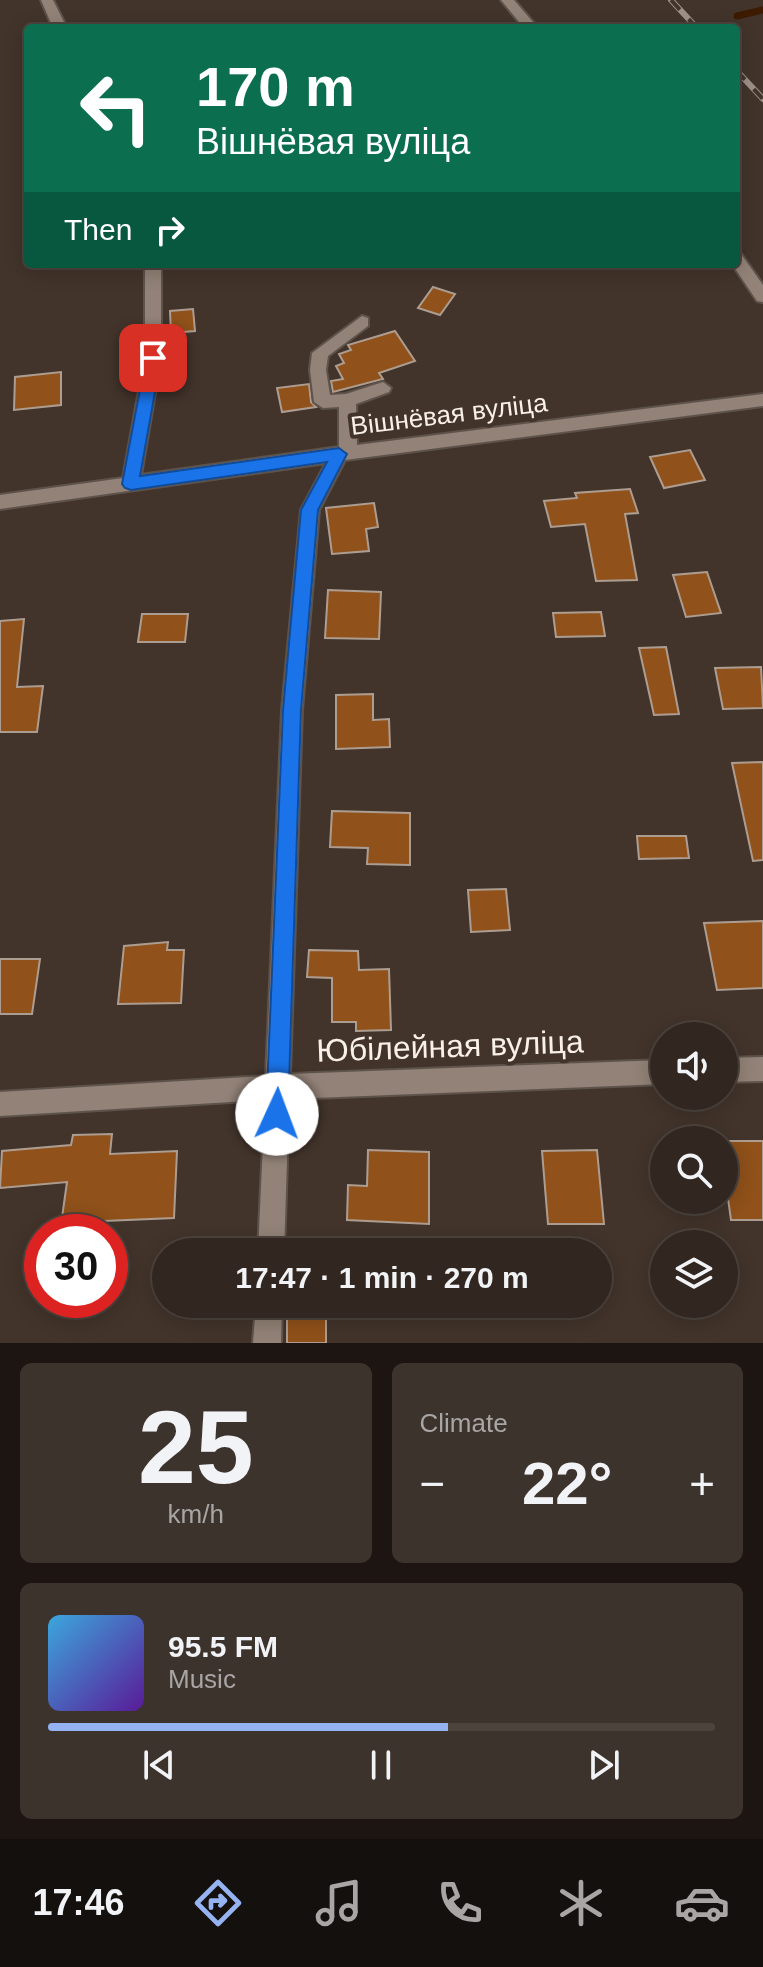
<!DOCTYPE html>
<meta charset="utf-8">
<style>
body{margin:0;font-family:Helvetica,sans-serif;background:#3d332d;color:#f1f3f6;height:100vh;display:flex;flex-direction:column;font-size:30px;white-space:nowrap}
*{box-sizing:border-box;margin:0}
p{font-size:26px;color:#a8a5a5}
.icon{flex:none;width:44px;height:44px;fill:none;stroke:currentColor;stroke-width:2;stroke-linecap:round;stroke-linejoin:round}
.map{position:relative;height:1343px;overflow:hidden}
.sheet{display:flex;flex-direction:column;gap:20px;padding:20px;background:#1c1512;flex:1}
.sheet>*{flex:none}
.top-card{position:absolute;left:24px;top:24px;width:716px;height:244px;border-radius:8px;box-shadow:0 4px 20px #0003,0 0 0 2px #4d443e;background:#0b6e4f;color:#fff;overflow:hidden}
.fabs{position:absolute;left:650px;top:1022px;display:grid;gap:16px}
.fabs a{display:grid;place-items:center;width:88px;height:88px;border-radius:50%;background:#322720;box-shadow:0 4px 20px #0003,0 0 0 2px #4d443e;font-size:40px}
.speed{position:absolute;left:24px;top:1214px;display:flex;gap:16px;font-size:40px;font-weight:700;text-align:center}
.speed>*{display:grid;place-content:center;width:104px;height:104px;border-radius:50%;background:#322720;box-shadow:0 4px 20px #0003,0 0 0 2px #4d443e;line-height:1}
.speed .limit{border:12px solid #d22;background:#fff;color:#111}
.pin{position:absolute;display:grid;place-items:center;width:68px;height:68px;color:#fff;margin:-34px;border-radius:16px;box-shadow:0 4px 12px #0006}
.me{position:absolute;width:88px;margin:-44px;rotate:2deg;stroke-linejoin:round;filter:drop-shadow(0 0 6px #0008)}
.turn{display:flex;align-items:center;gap:28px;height:168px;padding:0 40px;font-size:36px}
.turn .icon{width:104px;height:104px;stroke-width:2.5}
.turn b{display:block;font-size:56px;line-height:68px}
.then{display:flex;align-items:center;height:76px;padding:0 40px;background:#0003;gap:16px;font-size:30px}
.big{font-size:60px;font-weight:700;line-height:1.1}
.sheet .tile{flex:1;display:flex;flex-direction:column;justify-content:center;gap:12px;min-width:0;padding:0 28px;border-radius:12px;background:#3d332d}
.sheet .dial{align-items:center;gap:0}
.dial b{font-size:104px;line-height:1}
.song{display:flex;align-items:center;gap:24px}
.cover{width:96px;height:96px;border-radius:12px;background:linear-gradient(135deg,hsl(200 70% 55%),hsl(270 70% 35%))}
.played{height:8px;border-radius:4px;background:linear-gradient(90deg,#95b2f1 60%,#4d443e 60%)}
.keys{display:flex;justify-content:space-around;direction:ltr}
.heat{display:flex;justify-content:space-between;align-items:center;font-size:44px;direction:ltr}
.sheet .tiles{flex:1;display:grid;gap:20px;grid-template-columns:1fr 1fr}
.tile:last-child{grid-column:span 2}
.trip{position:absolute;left:152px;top:1238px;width:460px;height:80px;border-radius:40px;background:#322720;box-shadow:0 4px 20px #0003,0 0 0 2px #4d443e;font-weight:700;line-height:80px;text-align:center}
.menu{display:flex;height:128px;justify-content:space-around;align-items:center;background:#14100d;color:#a8a5a5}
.menu .icon{width:56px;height:56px}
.menu .current{color:#95b2f1}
.menu b{font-size:36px;color:#f1f3f6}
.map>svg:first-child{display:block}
</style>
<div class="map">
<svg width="763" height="1343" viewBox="0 0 763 1343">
<rect width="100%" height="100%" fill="#42342b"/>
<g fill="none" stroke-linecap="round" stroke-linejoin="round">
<!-- stream -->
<path stroke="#3c1b00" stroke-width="7" d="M737,16L763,10"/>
</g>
<!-- building -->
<g fill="#90511a" stroke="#ad9d91" stroke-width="2">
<path d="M433,287L455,294L440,315L418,308Z"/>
<path d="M193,309L195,331L171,333L170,311Z"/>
<path d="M395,331L415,361L379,373L383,379L333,392L331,381L343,379L336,366L344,363L339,354L351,350L348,345Z"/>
<path d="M61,372V405L14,410L15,377Z"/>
<path d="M309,384L311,402L316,407L282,412L277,388Z"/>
<path d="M690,450L705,480L664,488L650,457Z"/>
<path d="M630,489L638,513L625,514L637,580L596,581L585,524L551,527L544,501L577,498L575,493Z"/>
<path d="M374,503L378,527L366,529L369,551L332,554L326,508Z"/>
<path d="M707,572L721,613L686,617L673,575Z"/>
<path d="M328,590L381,592L379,639L325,638Z"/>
<path d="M601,612L605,636L556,637L553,613Z"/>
<path d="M142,614H188L185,642H138Z"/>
<path d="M24,619L17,687L43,686L37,732H0V621Z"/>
<path d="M666,647L679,714L654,715L639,648Z"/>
<path d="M761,667L763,708L723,709L715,668Z"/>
<path d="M373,694V720L389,719L390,747L336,749V695Z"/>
<path d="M763,762V860L753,861L732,763Z"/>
<path d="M332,811L410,813V865L367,864L368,848L330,847Z"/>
<path d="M637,836H686L689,858L639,859Z"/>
<path d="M506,889L510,930L471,932L468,890Z"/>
<path d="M763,921V988L717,990L704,923Z"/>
<path d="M168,942L167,950H184L181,1003L118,1004L124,946Z"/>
<path d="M309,950L358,951L359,970L389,969L391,1030L356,1031V1022H332V978L307,977Z"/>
<path d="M0,959H40L32,1014H0Z"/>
<path d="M112,1134L110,1154L177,1151L174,1218L104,1221L102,1232H60L67,1182L0,1188L2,1151L71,1145L73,1135Z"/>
<path d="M724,1141H763V1220H731L724,1170Z"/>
<path d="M368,1150L429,1152V1224L347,1220L348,1185L367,1186Z"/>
<path d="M597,1150L604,1224H548L542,1151Z"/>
<rect x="287" y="1304" width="39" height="39"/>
</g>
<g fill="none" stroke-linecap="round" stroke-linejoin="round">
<defs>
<g id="minor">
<path d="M41,0H53L67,28H53Z"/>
<path d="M501,0H514L538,28H524Z"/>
<path d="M736,253L741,254L763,285V302L757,301L732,264H736Z"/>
<path d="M145,264H161V358L141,475L339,447V407L323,408L314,402L310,370L312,353L362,316L368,318V326L328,356L326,370L330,395L346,394L383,382L391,388L389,392L356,404L357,445L763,394V406L345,460L319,510L302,710L290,1074L664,1060V1084L289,1099L284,1252H258L265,1100L0,1116V1092L266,1076L282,710L301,510L326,463L0,509V495L123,478L145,358Z"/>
<path d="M763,1057V1081L724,1082V1058Z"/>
<path d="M256,1304H282L281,1343H253Z"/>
</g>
</defs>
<!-- minor casing -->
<use href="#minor" stroke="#5e534b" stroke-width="4"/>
<!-- minor -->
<use href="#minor" fill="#928277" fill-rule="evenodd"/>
<defs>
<g id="rail">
<path d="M671,0L697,28"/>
<path d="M736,70L763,99"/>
</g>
</defs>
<!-- rail casing -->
<use href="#rail" stroke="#9d918a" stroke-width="6"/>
<!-- rail -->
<use href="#rail" stroke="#42342b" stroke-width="4" stroke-dasharray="13" stroke-linecap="butt"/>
</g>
<!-- route -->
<path fill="#1a73e8" stroke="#114b97" stroke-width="2" d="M153,353L161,358L140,476L339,448L347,454L318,510L301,710L288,1114L285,1122L277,1125L269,1122L266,1114L283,710L301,510L327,462L131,490L125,488L122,484L146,358Z"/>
<g text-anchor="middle" stroke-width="8" stroke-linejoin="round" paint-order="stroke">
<!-- street labels -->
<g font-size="26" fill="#f9f0ea" stroke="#42342b">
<text transform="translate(449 414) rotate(-7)" y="9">Вішнёвая вуліца</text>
</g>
<!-- near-street labels -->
<g font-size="32" fill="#f9f0ea" stroke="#42342b">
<text transform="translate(450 1046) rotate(-2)" y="11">Юбілейная вуліца</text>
</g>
</g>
</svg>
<div class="fabs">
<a><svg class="icon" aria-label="sound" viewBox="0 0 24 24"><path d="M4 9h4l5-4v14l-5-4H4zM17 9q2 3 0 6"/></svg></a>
<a><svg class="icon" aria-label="search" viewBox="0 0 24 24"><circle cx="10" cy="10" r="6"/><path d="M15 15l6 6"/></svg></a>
<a><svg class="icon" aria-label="layers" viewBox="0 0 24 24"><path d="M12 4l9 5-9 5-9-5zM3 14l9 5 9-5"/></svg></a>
</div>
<div class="speed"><div class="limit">30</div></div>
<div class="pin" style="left:153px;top:358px;background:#d93025"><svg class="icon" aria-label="arrive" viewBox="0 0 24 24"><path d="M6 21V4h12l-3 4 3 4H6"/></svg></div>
<svg class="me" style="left:277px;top:1114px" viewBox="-20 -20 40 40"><circle r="19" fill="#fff"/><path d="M0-13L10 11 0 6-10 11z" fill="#1a73e8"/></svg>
<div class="trip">17:47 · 1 min · 270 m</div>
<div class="top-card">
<div class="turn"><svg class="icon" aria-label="left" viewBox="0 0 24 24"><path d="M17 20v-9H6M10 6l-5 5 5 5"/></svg><div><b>170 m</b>Вішнёвая вуліца</div></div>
<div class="then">Then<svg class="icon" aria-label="right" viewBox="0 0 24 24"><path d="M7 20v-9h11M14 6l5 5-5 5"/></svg></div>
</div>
</div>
<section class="sheet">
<div class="tiles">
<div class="tile dial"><b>25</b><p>km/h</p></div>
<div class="tile"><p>Climate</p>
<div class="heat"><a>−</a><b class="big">22°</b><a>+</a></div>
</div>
<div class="tile">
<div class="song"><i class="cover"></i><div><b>95.5 FM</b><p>Music</p></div></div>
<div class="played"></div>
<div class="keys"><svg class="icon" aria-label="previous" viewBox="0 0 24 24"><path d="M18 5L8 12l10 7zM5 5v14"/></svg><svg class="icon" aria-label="pause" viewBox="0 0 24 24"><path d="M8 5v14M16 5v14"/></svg><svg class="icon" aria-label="next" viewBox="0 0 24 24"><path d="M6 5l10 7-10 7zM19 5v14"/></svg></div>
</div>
</div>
</section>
<nav class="menu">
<b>17:46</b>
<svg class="icon current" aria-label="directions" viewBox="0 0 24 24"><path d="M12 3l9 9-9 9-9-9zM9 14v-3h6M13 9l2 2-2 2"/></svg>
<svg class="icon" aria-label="music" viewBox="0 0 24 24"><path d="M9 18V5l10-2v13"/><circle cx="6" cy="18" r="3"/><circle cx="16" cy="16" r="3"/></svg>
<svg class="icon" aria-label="phone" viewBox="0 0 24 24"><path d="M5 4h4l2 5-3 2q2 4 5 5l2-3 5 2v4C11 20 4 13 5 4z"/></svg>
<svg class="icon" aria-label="climate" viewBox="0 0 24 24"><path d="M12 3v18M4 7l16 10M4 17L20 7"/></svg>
<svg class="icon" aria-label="car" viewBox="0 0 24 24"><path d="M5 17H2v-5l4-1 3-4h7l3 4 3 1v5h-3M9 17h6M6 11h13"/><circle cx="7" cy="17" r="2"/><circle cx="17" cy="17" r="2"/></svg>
</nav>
